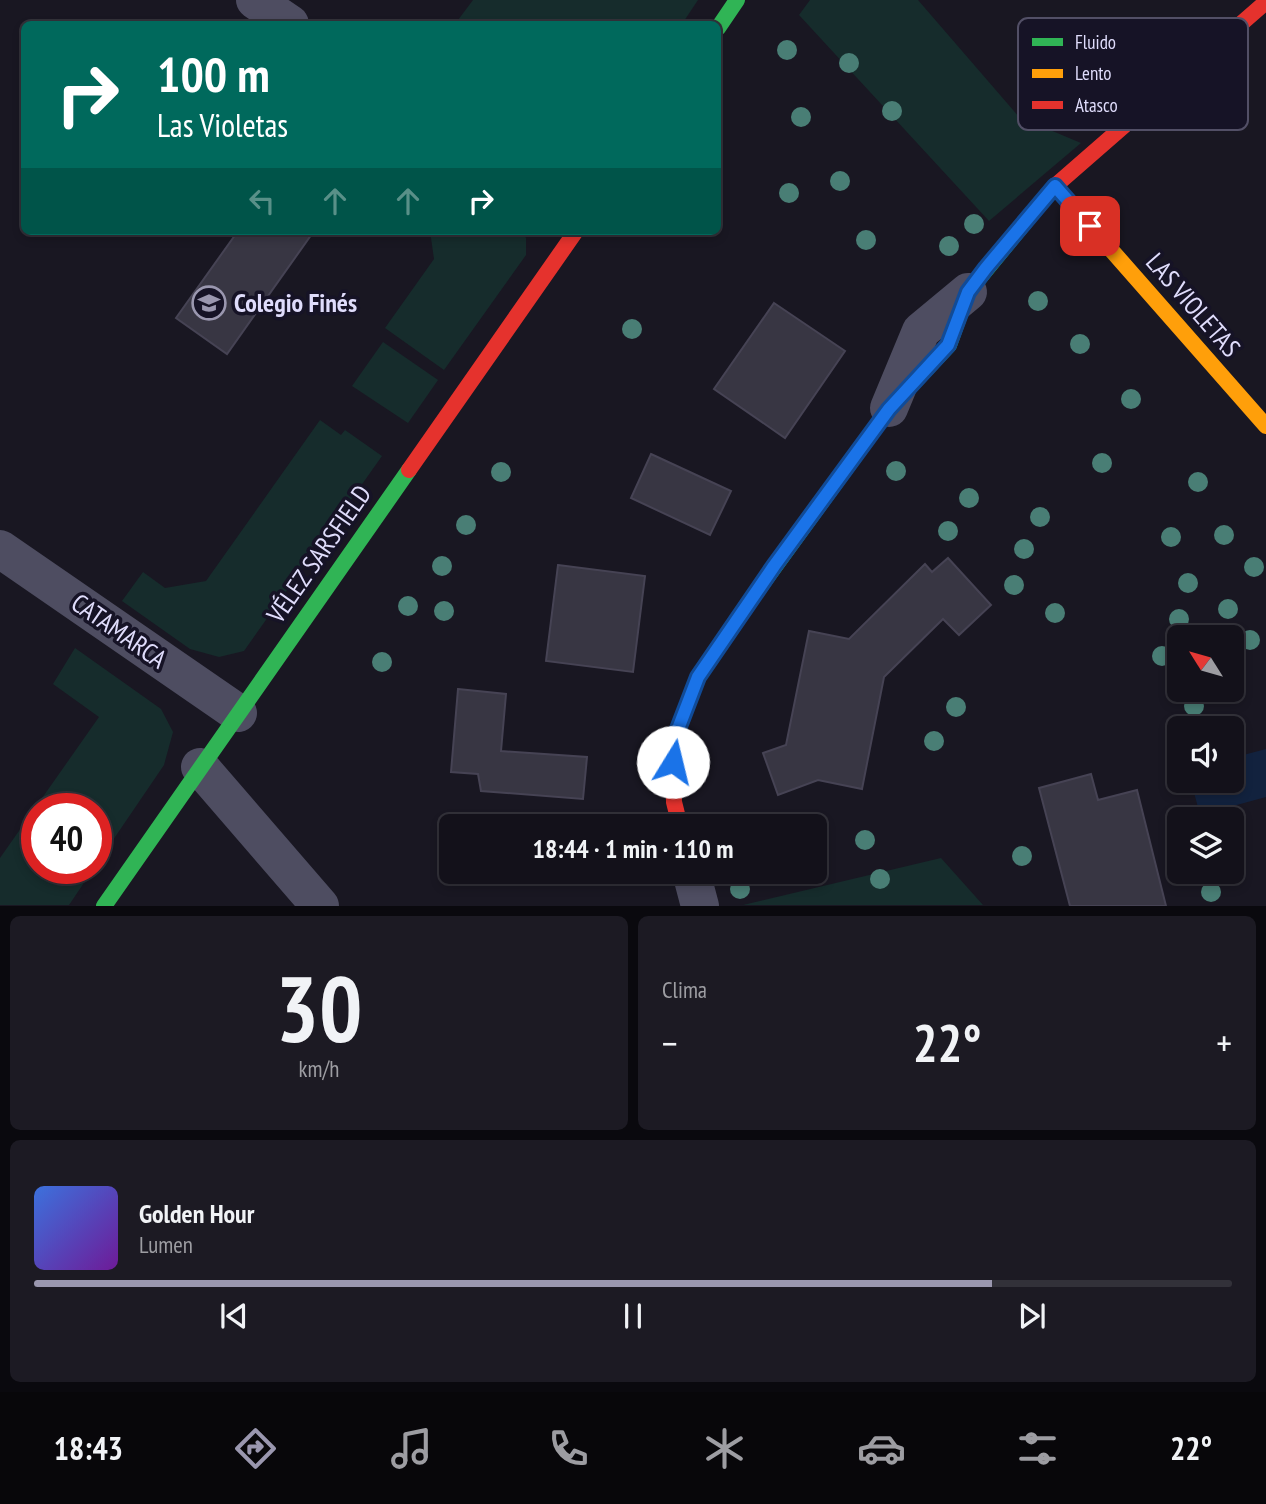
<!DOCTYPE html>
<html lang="es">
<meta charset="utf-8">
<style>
body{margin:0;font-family:"PT Sans Narrow",sans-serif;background:#1c1a23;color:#f1f3f6;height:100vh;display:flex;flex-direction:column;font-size:26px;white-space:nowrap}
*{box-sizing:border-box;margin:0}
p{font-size:23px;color:#9d9da2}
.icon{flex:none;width:38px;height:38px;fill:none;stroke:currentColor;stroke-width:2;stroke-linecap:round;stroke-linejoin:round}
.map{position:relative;height:906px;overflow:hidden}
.side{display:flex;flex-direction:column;gap:10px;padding:10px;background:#0a090e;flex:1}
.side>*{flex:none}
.hud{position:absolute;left:21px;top:21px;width:700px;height:214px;border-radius:10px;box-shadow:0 4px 10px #0003,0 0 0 2px #323139;background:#00695c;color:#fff;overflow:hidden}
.needle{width:46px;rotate:307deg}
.fabs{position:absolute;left:1167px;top:625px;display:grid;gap:14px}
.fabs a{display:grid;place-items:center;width:77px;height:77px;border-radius:10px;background:#13111a;box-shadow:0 4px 10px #0003,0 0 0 2px #323139;font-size:35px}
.speed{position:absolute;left:21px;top:793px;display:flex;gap:14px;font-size:35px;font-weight:700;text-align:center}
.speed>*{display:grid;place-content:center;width:91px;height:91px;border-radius:50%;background:#13111a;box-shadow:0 4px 10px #0003,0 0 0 2px #323139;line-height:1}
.speed .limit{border:10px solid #d22;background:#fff;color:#111}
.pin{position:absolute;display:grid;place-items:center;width:60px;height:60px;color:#fff;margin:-30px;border-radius:14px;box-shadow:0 4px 10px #0006}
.me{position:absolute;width:77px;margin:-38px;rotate:9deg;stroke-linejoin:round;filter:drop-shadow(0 0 5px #0008)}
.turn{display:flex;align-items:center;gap:24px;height:147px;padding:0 21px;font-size:32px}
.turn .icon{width:91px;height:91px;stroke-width:2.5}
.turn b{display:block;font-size:49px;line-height:60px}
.lanes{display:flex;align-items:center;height:66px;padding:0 21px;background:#0003;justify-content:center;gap:35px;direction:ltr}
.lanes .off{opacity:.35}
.big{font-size:52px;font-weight:700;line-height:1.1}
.side .widget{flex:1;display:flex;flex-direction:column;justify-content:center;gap:10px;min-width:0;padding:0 24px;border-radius:10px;background:#1c1a23}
.side .dial{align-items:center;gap:0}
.dial b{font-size:91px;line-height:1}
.song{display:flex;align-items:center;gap:21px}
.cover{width:84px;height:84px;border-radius:10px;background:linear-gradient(135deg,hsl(220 70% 55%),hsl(280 70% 35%))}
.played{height:7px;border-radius:4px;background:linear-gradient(90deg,#9a97af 80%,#323139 80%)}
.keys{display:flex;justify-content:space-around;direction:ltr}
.heat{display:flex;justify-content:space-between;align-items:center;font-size:38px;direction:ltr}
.side .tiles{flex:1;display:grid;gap:10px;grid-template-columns:1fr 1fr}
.widget:last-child{grid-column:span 2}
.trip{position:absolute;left:439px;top:814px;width:388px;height:70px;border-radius:10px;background:#13111a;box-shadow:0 4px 10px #0003,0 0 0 2px #323139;font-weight:700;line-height:70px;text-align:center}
.tabs{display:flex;height:112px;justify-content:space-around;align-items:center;background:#08070a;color:#9d9da2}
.tabs .icon{width:49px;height:49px}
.tabs .selected{color:#9a97af}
.tabs b{font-size:32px;color:#f1f3f6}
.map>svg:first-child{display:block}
</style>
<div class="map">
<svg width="1266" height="906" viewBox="0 0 1266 906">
<rect width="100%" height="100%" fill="#191722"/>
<!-- green -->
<g fill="#162c2c">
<path d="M473,0H698L682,24H455Z"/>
<path d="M810,0H918L1019,117L1081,143L989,221L799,15Z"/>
<path d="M430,231H521L526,238V255L444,370L385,328L434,259Z"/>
<path d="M383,342L438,380L408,423L352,386Z"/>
<path d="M320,420L341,435L345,430L382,456L244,651L219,657L190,649L122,601L143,572L165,588L206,581Z"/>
<path d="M75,648L161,709L173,732L164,765L96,865V808H37V868H94L69,905H0V858L99,717L53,684Z"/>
<path d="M941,858L983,905H743Z"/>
</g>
<!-- water -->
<path fill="#12223e" d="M1266,749V797L1200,815L1191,781L1232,780V758Z"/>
<!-- building -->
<g fill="#383643" stroke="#464354" stroke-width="2">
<path d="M238,231H314L227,354L176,318Z"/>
<path d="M774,303L845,351L785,438L714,389Z"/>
<path d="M651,454L731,491L710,535L631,498Z"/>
<path d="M948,558L991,605L959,635L943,619L884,677L862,789L818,780L778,795L763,753L786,745L809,631L849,639L925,564L932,572Z"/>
<path d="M558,565L645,576L633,672L546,661Z"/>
<path d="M458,689L506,694L501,751L587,757L583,799L481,791L478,774L451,772Z"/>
<path d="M1091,774L1098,800L1137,790L1166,906H1070L1039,788Z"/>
</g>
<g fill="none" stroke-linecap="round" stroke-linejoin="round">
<!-- street -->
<g stroke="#4e4d61" stroke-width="38">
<path d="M255,0L290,24"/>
<path d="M889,408L921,331L968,292"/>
<path d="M0,549L238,713"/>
<path d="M200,767L320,906"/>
<path d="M691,872L700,906"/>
</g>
<!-- fast -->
<g stroke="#30b455" stroke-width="16">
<path d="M718,28L737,0"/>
<path d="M760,587L889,409L949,345L968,292L1040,204"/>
<path d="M104,906L409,470"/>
</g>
<!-- slow -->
<path stroke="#ff9f0a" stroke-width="16" d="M1055,186L1266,426"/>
<!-- jam -->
<g stroke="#e5322d" stroke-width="16">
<path d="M1040,204L1055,186L1266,2"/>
<path d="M409,470L576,231"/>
<path d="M680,826L674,802L673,742L698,677L760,587"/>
</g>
</g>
<!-- trees -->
<g fill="#497e75">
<circle cx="787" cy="50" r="10"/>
<circle cx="849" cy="63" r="10"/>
<circle cx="892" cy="111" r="10"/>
<circle cx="801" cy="117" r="10"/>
<circle cx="840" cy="181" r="10"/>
<circle cx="789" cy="193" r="10"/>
<circle cx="974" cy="224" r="10"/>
<circle cx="866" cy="240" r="10"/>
<circle cx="949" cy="246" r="10"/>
<circle cx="1038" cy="301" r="10"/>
<circle cx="632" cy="329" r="10"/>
<circle cx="1080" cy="344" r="10"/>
<circle cx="1131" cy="399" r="10"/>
<circle cx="1102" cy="463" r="10"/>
<circle cx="896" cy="471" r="10"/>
<circle cx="501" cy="472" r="10"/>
<circle cx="1198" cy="482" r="10"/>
<circle cx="969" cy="498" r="10"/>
<circle cx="1040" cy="517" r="10"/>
<circle cx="466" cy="525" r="10"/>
<circle cx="948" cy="531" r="10"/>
<circle cx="1224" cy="535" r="10"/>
<circle cx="1171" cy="537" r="10"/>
<circle cx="1024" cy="549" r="10"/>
<circle cx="442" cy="566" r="10"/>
<circle cx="1254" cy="567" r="10"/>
<circle cx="1188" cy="583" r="10"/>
<circle cx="1014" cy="585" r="10"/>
<circle cx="408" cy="606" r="10"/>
<circle cx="1228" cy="609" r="10"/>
<circle cx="444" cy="611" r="10"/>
<circle cx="1055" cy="613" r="10"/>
<circle cx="1179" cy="619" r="10"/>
<circle cx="1250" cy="640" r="10"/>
<circle cx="1162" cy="656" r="10"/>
<circle cx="382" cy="662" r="10"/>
<circle cx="1194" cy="706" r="10"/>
<circle cx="956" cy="707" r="10"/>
<circle cx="934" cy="741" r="10"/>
<circle cx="865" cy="840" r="10"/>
<circle cx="1022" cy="856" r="10"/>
<circle cx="880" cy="879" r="10"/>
<circle cx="740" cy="889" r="10"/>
<circle cx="1211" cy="892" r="10"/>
</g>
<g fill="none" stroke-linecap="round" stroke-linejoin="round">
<defs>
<path id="route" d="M673,762V742L698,677L774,566L889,409L948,345L968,292L986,268L1055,186L1090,226"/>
</defs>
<!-- route casing -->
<use href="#route" stroke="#114b97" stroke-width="18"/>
<!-- route -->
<use href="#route" stroke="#1a73e8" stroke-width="12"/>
</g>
<!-- icons -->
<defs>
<symbol id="school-ring" viewBox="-11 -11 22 22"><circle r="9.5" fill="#161326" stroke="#9a97af" stroke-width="1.5"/><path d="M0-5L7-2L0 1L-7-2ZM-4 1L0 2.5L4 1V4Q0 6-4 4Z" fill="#9a97af"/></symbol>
</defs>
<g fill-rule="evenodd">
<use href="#school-ring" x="190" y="284" width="38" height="38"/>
</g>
<g text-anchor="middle" stroke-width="7" stroke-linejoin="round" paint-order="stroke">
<!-- poi labels -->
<g font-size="26" font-weight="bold" fill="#dfdcfb" stroke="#161326" text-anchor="start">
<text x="234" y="312">Colegio Finés</text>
</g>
<!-- street labels -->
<g font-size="26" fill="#dfdcfb" stroke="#161326">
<text transform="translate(1193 305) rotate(49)" y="9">LAS VIOLETAS</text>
<text transform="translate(319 554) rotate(-55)" y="9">VÉLEZ SARSFIELD</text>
<text transform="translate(119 631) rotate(35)" y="9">CATAMARCA</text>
</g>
</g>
<!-- legend -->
<rect x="1018" y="18" width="230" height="112" rx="10" fill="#161326" stroke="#524f66" stroke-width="2"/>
<rect x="1032" y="38" width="31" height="8" fill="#30b455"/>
<rect x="1032" y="69" width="31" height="9" fill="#ff9f0a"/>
<rect x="1032" y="101" width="31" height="8" fill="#e5322d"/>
<g font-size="19" fill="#dfdcfb">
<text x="1075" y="49">Fluido</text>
<text x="1075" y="80">Lento</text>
<text x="1075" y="112">Atasco</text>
</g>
</svg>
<div class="fabs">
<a><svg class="needle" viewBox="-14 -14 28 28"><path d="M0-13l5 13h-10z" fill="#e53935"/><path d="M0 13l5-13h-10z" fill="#9d9da2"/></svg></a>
<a><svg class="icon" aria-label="sound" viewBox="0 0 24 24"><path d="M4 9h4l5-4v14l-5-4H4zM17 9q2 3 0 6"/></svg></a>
<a><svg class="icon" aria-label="layers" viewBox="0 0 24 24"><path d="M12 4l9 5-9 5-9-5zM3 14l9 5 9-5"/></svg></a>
</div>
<div class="speed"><div class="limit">40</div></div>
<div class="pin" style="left:1090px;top:226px;background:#d93025"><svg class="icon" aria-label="arrive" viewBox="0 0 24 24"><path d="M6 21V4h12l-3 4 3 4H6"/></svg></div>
<svg class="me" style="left:673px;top:762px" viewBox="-20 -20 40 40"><circle r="19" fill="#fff"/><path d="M0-13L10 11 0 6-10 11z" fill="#1a73e8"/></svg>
<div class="trip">18:44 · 1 min · 110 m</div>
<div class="hud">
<div class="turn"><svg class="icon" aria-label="right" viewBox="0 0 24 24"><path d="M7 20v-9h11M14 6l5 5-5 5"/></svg><div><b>100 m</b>Las Violetas</div></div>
<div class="lanes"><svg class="icon off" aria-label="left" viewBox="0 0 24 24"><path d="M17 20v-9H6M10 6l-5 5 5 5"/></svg><svg class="icon off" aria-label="ahead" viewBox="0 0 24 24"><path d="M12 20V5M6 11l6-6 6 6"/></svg><svg class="icon off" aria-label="ahead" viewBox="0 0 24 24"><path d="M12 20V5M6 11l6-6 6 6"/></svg><svg class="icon" aria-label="right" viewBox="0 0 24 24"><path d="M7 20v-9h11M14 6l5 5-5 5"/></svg></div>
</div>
</div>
<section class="side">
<div class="tiles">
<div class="widget dial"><b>30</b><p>km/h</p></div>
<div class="widget"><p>Clima</p>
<div class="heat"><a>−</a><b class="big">22°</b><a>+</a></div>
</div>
<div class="widget">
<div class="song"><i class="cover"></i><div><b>Golden Hour</b><p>Lumen</p></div></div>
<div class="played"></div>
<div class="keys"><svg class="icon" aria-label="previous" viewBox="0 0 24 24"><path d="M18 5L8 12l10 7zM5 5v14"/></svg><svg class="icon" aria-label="pause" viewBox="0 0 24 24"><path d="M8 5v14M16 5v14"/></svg><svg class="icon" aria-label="next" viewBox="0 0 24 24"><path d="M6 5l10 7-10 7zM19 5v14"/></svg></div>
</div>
</div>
</section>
<nav class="tabs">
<b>18:43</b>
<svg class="icon selected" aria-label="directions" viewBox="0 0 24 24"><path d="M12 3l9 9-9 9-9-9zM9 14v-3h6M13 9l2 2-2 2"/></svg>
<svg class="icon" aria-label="music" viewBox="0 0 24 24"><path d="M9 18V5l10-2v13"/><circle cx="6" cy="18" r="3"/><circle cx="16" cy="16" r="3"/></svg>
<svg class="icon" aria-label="phone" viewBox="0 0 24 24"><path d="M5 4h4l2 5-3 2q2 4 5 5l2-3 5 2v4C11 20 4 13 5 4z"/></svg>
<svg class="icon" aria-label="climate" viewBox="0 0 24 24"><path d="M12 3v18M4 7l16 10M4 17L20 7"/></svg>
<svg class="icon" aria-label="car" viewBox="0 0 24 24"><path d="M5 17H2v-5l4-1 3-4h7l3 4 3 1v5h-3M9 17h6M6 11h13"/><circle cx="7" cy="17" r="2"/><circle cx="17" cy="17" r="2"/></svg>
<svg class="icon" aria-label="filters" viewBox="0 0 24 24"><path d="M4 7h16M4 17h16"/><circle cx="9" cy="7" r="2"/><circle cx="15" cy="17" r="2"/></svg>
<b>22°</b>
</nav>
